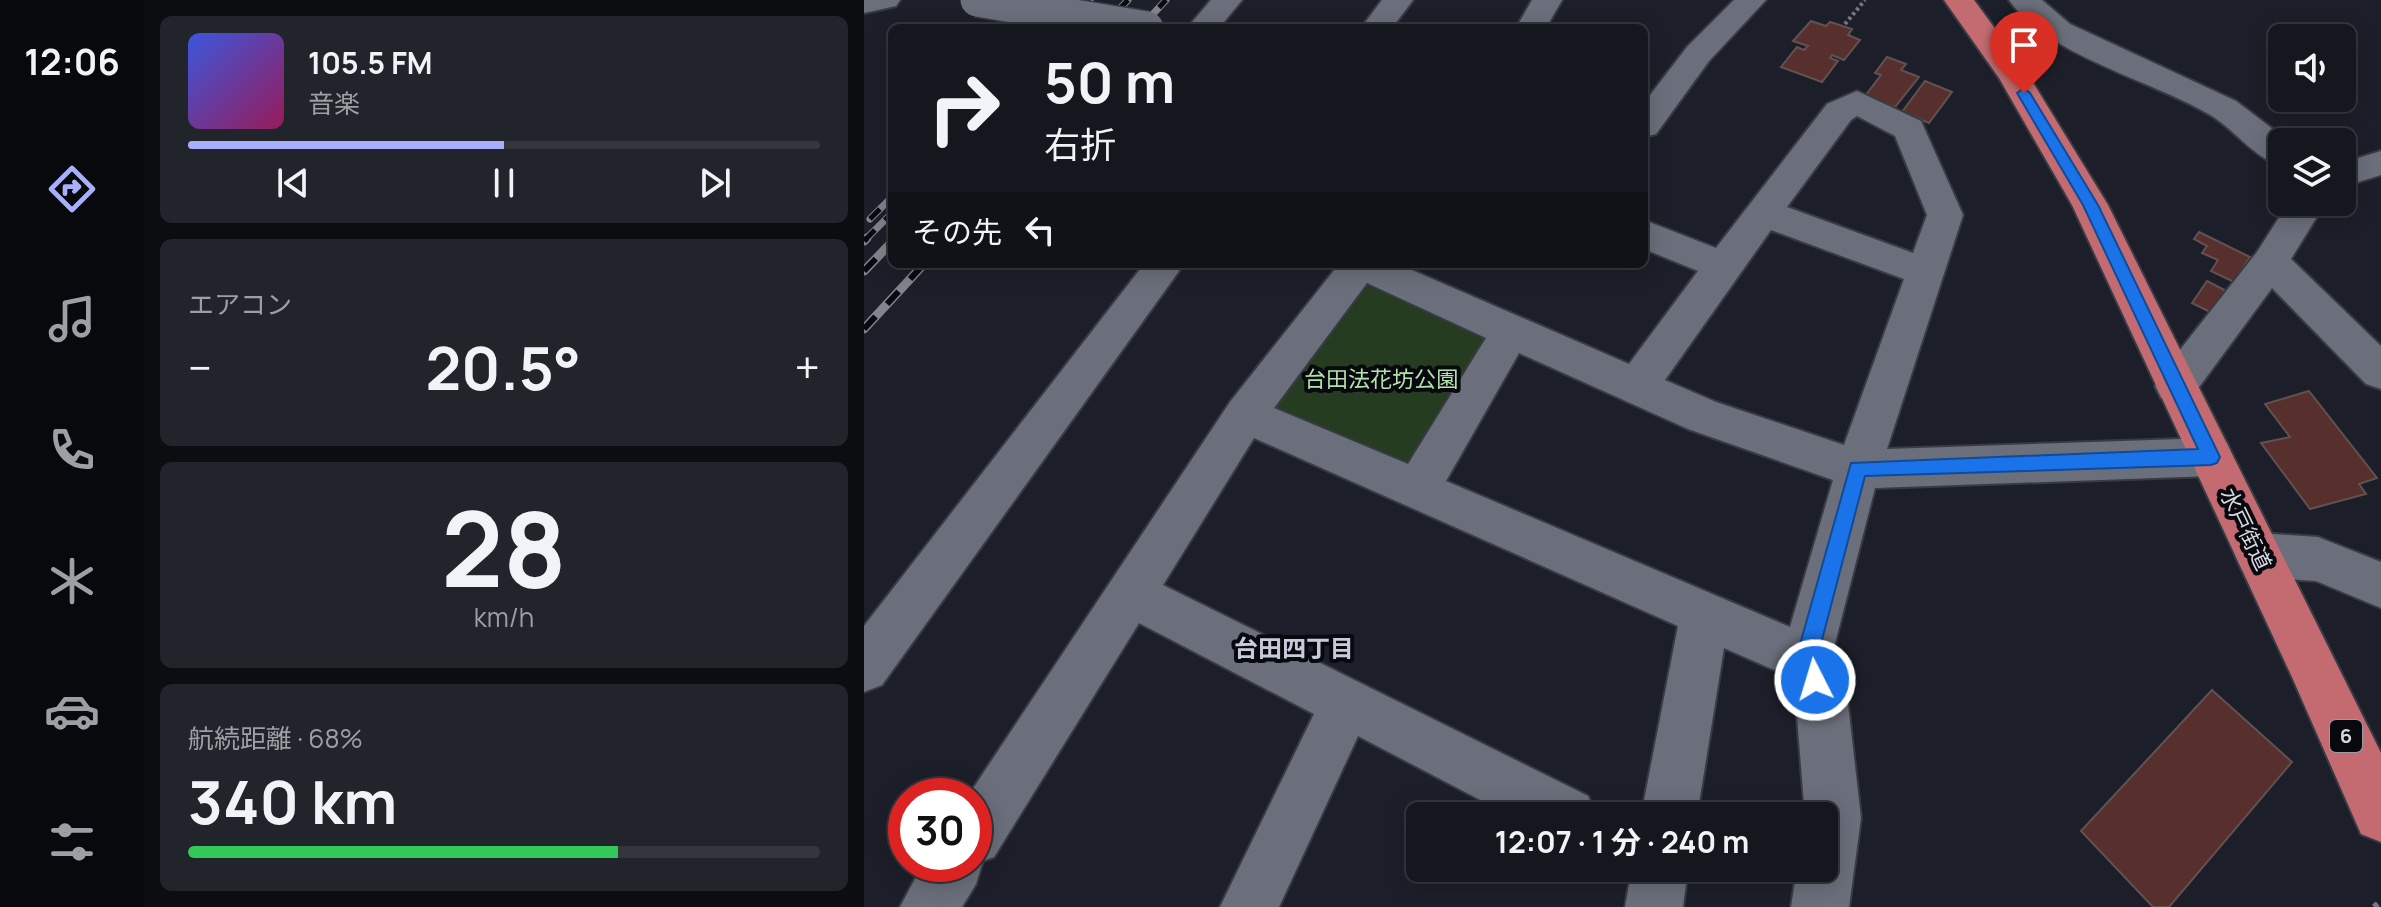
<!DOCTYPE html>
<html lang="ja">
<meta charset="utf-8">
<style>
body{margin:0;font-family:Manrope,"Noto Sans JP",sans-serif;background:#22242c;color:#f1f3f6;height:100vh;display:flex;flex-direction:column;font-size:30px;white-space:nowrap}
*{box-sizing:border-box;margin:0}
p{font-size:26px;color:#9d9fa4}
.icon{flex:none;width:44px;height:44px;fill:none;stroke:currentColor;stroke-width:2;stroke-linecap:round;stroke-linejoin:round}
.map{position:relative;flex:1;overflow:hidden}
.panel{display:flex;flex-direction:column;gap:16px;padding:16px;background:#0c0d11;width:720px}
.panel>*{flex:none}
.guide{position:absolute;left:24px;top:24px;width:760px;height:244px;border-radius:12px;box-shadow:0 4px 20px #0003,0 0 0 2px #34363d;background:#15171f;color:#f1f3f6;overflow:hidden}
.fabs{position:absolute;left:1404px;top:24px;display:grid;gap:16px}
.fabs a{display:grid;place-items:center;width:88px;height:88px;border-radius:12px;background:#15171f;box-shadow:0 4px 20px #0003,0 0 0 2px #34363d;font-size:40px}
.speed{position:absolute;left:24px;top:778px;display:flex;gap:16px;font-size:40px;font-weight:700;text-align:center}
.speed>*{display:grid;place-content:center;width:104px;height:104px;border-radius:50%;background:#15171f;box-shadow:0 4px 20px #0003,0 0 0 2px #34363d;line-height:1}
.speed .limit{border:12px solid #d22;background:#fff;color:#111}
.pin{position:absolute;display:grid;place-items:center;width:68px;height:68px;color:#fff;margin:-82px -34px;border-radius:50% 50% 50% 0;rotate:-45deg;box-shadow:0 0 8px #0007}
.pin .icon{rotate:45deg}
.me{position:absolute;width:88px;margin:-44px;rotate:355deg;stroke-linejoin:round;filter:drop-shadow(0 0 6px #0008)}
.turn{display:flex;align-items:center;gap:28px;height:168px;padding:0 24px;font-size:36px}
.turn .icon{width:104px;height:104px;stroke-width:2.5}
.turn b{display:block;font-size:56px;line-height:68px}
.then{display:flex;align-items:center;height:76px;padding:0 24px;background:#0003;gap:16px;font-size:30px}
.big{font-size:60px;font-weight:700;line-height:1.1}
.panel .card{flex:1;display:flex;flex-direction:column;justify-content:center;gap:12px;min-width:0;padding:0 28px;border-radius:12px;background:#22242c}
.panel .dial{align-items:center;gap:0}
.dial b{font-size:104px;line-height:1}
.song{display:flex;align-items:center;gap:24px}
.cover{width:96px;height:96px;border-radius:12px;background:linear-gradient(135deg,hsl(230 70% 55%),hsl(330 70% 35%))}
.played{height:8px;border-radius:4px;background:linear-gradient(90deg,#a8b0fc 50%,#34363d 50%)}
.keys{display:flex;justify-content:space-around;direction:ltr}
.heat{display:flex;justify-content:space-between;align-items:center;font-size:44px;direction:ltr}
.charge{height:12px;border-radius:6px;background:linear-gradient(90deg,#34c759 68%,#34363d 0)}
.trip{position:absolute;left:542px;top:802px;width:432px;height:80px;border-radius:12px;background:#15171f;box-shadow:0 4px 20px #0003,0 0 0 2px #34363d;font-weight:700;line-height:80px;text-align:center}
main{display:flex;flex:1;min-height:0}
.tab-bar{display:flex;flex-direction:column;width:144px;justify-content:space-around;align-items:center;background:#08090c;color:#9d9fa4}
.tab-bar .icon{width:56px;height:56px}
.tab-bar .current{color:#a8b0fc}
.tab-bar b{font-size:36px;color:#f1f3f6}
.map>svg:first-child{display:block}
</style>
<main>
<nav class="tab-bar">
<b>12:06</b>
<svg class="icon current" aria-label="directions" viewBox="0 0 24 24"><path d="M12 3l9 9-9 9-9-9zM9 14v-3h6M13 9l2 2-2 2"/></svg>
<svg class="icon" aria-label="music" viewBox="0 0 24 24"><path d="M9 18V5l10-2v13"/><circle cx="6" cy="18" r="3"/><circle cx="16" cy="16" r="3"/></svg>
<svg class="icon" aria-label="phone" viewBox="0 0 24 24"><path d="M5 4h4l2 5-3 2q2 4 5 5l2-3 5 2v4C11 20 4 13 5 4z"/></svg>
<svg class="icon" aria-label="climate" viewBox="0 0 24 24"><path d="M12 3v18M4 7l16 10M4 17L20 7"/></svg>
<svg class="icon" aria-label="car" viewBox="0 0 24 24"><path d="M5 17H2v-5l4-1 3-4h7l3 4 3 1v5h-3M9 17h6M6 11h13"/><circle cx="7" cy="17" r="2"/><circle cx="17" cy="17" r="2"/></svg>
<svg class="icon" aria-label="filters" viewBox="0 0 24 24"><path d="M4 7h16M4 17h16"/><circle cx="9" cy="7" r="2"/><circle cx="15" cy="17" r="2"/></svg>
</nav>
<section class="panel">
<div class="card">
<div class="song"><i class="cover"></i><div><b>105.5 FM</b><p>音楽</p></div></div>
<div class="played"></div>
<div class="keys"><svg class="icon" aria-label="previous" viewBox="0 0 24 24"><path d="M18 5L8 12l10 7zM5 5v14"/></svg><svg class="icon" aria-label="pause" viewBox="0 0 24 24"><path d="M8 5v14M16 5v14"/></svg><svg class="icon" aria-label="next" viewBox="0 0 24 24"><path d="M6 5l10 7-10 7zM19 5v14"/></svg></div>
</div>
<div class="card"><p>エアコン</p>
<div class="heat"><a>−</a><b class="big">20.5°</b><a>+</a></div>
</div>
<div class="card dial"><b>28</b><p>km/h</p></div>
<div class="card"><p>航続距離 · 68%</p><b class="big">340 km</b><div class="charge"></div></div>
</section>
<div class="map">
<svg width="1517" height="907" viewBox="0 0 1517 907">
<rect width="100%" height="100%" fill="#1c1f29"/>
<!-- green -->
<path fill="#253c20" d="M504,284L624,337L550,464L537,469L407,412L494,286Z"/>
<!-- building -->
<g fill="#572f2c" stroke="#615251" stroke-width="2">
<path d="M947,21L962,26L966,22L988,29L984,35L996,40L980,60L968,55L966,58L974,61L958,82L917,67L933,47L940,50L944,46L929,41Z"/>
<path d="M1023,57L1042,64L1037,70L1055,77L1031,107L1001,96L1017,75L1011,73Z"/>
<path d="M1061,81L1088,92L1065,123L1038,112Z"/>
<path d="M1335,232L1386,257L1370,282L1347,271L1354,260L1338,253L1343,246L1330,239Z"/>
<path d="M1343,281L1366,293L1352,315L1328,303Z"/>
<path d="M1445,391L1513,478L1495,484L1502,494L1446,509L1397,443L1426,437L1401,404Z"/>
<path d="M1348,690L1428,762L1305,907H1289L1217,831Z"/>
</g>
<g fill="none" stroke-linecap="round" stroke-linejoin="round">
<defs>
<g id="minor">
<path d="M0,0H36L32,6L0,13Z"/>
<path d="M347,0H378L355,28H323Z"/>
<path d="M518,0H549L528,28H497Z"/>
<path d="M668,0H698L682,28H652Z"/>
<path d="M870,0H902L845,61L792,134L780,137V103L823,47Z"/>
<path d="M1145,0H1178L1206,24L1372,101L1426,142H1418V166C1390,158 1372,131 1348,116C1289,80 1185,57 1145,0Z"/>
<path d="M993,91L1057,121L1099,215L1023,449L1347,438L1363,443L1369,457L1363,471L1347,476L1011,488L968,655L984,704L997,818L985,907H927L933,868H960V816H941L932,704L924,676L860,648L833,816H777L814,626L390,438L299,585L724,796L732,816H647L494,736L415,907H356L450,714L275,623L130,857L119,861L112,884L98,907H36L59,864H110V796H104L366,402L475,264H534L765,364L834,271L780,249V220L852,248L963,104ZM993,116L1031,136L1063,215L1049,253L923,207L987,120ZM907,230L1040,279L980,445L852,402L801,380ZM503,283L622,338L544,464L410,408ZM655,353L824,429L969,480L926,627L582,481Z"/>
<path d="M1517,151V175L1478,187V163Z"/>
<path d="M1425,202H1462L1427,259L1517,346V389L1502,384L1408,288L1327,398L1312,403L1297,398L1291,386L1297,374L1393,252Z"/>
<path d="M280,264H320L18,685L0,692V626Z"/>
<path d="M1395,533L1454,537L1517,562V608L1452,581L1395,577L1378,570L1371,555L1378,540Z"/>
<path d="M768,868H824L819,907H761Z"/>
</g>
<path id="highway" d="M1080,0H1110L1160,68L1244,205L1517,753V842L1497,834L1428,677L1208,205L1135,78Z"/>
</defs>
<!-- minor casing -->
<use href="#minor" stroke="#393b44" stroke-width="4"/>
<!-- highway casing -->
<use href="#highway" stroke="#393b44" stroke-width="4"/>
<!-- path-far1 -->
<path stroke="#767982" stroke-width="4" stroke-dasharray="3 3" stroke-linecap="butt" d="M981,24L1001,0"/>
<!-- path -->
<path stroke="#767982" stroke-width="6" stroke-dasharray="5 5" stroke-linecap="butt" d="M1510,907L1517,901"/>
<!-- minor -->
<use href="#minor" fill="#6a6f7b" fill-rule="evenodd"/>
<!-- highway -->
<use href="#highway" fill="#c36b70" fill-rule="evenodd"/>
<defs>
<g id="rail-far1">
<path d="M198,28L226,0"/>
<path d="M237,28L264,0"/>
<path d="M276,28L302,0"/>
<path d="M6,219L28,197"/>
<path d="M1,240L28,213"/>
</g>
<g id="rail">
<path d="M0,241L3,238"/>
<path d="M0,271L28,242"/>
<path d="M0,329L60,264"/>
</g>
</defs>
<!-- rail-far1 casing -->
<use href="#rail-far1" stroke="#81848c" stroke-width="7"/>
<!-- rail casing -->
<use href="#rail" stroke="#81848c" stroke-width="9"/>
<!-- rail-far1 -->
<use href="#rail-far1" stroke="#08090e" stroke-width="5" stroke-dasharray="14" stroke-linecap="butt"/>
<!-- rail -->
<use href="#rail" stroke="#08090e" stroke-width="6" stroke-dasharray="17" stroke-linecap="butt"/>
<defs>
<path id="minor-bridge" d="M113,0L283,28"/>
</defs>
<!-- minor-bridge casing -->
<use href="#minor-bridge" stroke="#393b44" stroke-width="36" stroke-linecap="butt"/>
<!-- minor-bridge -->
<use href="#minor-bridge" stroke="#6a6f7b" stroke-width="33"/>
</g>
<!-- route -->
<path fill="#1a73e8" stroke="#114b97" stroke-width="2" d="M1160,88L1166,93L1234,205L1356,457L1353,463L1347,465L1001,476L954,655L961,680L958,687L951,690L943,687L933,655L987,463L1334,449L1219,205L1153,93Z"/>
<g text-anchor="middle" stroke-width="8" stroke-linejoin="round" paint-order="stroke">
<!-- shield labels -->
<rect fill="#08090e" stroke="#999ba2" stroke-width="2" x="1466" y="720" width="32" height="32" rx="6"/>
<g font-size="20" font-weight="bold" fill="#d7dae1">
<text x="1482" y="743">6</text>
</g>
<!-- park labels -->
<g font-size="22" fill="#b3e1a9" stroke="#08090e">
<text x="517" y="387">台田法花坊公園</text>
</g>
<!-- street labels -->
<g font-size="22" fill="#d7dae1" stroke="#08090e">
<text transform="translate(1382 529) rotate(64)" y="8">水戸街道</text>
</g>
<!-- neighbourhood labels -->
<g font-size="24" font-weight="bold" fill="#c7cbd9" stroke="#08090e">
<text x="430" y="657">台田四丁目</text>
</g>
</g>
</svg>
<div class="fabs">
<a><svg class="icon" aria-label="sound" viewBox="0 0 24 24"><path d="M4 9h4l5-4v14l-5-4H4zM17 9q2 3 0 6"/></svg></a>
<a><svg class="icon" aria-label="layers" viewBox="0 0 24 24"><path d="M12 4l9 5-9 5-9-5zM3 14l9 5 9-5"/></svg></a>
</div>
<div class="speed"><div class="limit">30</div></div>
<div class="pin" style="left:1160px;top:93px;background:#d93025"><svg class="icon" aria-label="arrive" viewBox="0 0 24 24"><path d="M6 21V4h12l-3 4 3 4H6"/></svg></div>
<svg class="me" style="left:951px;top:680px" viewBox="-20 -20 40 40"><circle r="17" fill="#1a73e8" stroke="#fff" stroke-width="3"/><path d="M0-11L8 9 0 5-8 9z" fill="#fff"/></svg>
<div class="trip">12:07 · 1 分 · 240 m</div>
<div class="guide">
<div class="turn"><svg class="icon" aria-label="right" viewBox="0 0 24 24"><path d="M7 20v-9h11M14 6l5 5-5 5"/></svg><div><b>50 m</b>右折</div></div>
<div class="then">その先<svg class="icon" aria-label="left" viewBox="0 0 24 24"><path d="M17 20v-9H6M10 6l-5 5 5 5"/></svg></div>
</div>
</div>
</main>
